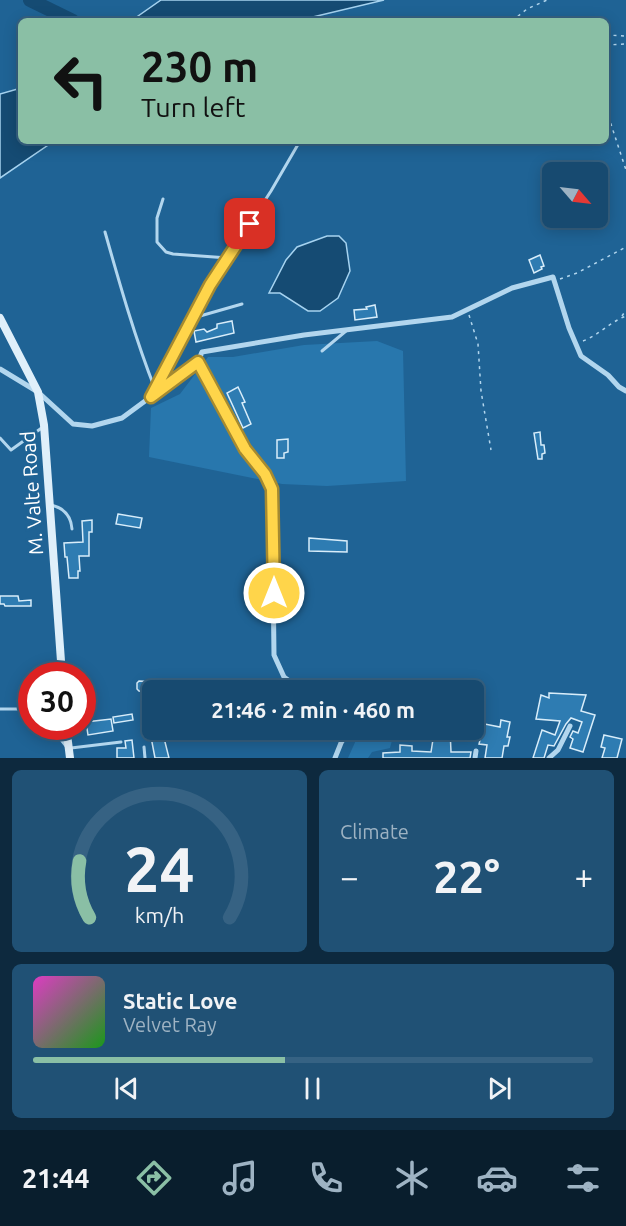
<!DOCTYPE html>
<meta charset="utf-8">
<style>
body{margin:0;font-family:Ubuntu,sans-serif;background:#205175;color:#f1f3f6;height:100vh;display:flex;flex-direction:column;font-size:22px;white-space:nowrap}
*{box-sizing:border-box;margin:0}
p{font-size:20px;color:#9eb3c3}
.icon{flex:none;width:33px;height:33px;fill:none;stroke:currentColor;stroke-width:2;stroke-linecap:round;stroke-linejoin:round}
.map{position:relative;height:758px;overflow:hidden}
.side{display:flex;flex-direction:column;gap:12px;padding:12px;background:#0d293e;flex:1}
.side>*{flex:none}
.hud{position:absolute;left:18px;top:18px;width:591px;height:126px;border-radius:9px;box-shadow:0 3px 15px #0003,0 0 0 2px #366283;background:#8abfa5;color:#111;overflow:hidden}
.needle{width:39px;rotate:118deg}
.buttons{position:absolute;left:542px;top:162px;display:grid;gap:12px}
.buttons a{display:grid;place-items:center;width:66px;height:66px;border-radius:9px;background:#174a70;box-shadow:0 3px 15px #0003,0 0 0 2px #366283;font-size:30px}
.speed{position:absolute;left:18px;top:662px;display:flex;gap:12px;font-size:30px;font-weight:700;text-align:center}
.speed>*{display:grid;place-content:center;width:78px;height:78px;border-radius:50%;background:#174a70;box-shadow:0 3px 15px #0003,0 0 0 2px #366283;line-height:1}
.speed .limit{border:9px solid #d22;background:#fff;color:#111}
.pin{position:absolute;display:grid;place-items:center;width:51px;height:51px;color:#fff;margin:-26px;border-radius:12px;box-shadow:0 3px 9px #0006}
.me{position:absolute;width:66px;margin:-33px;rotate:0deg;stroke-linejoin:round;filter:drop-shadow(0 0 4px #0008)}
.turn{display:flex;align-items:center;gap:21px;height:126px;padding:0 24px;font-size:27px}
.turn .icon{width:78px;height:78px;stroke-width:2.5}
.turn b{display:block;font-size:42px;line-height:51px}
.big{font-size:45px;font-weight:700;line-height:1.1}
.side .widget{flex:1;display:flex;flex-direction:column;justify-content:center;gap:9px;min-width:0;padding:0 21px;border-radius:9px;background:#205175}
.side .dial{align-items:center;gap:0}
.dial svg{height:156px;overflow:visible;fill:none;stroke:#366283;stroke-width:7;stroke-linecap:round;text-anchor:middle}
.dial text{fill:#f1f3f6;stroke:none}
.song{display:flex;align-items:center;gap:18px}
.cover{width:72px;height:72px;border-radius:9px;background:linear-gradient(135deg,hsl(310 70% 55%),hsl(120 70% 35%))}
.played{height:6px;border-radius:3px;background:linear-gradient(90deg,#8abfa5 45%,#366283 45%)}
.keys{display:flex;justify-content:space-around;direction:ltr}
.heat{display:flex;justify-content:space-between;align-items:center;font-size:33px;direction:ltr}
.side .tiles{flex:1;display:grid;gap:12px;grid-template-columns:1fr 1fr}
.widget:last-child{grid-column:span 2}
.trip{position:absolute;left:142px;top:680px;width:342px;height:60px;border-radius:9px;background:#174a70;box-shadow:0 3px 15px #0003,0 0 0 2px #366283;font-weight:700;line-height:60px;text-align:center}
.dock{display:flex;height:96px;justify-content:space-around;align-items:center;background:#091e2d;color:#9eb3c3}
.dock .icon{width:42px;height:42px}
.dock .current{color:#8abfa5}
.dock b{font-size:27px;color:#f1f3f6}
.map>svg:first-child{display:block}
</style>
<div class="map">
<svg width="626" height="758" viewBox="0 0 626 758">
<rect width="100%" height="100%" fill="#1f6395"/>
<!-- green -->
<g fill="#2877ad">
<path d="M377,341L403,351L406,481L327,486L282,484L149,457L151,408L180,394L208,357H233L304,345Z"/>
<path d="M361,729H395L390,748L372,752L368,758H348Z"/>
</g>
<!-- water -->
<g fill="#154b73" stroke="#a6d3f0" stroke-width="1.5">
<path d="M161,0H384L296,21H131Z"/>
<path d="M21,88V141H54L0,178V94Z"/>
<path d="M327,236H339L346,243L350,271L338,298L320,311H308L280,293H269L286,260L297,247Z"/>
</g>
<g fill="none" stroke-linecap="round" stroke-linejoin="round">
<!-- river -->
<path stroke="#154b73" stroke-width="14" d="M30,0L73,21"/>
</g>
<!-- building -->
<g fill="#2e7cb2" stroke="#d8edfa" stroke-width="1.5">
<path d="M540,255L544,266L541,267L542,269L534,273L529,260Z"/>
<path d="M375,305L377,317L355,320L354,310L367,309L366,307Z"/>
<path d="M232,321L234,333L196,342L194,331L204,329L207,332L217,328V324Z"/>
<path d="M238,387L245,402L242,403L251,424L243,428L227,393Z"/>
<path d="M540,432L541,445H544L545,453L542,454V459H538L534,433Z"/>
<path d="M288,439V452L284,453V458H277V440Z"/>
<path d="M118,514L142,518L140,528L116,524Z"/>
<path d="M92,520V532H89V556H79L80,571H78V578H69L67,557H65L64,543L83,542L82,521Z"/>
<path d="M309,538L347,541V552L309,551Z"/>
<path d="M0,596H18L19,601L31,600V606H5L4,604H0Z"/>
<path d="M139,681L157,682V690H153V692L139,691L137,689V683Z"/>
<path d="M549,693L586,695L581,711L595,715L583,752L570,748L573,739L570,737L573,731L578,733L582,722L571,718L566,724L554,746L548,745L544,758H533L542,730L555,735L560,721L536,719L541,695L549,698Z"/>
<path d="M132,714L133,720L114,723L113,717Z"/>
<path d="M111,719L113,731L88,735L86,722Z"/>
<path d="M501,720L510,722L507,737H510L508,746H504L502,758H485L487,745L479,744L481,736L466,735V729H478L480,723L500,727Z"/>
<path d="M441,729H450L451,752H471L470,758H383V753L400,752V745L412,746V751L431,752L434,733L440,734Z"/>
<path d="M163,734L169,758H155L151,737Z"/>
<path d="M604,735L622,739L617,758H602L605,748L601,747Z"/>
<path d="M132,740L134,758H117V748H126L125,741Z"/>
</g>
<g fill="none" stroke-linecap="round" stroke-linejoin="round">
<!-- path -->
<g stroke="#b2d6ee" stroke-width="1.5" stroke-dasharray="3 4.5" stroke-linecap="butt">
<path d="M512,21L527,9L547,0"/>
<path d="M606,35L626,36"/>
<path d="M606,45L626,44"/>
<path d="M606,109L626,170"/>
<path d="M560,279L577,273L626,247"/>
<path d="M469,315L478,344L481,391L491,450"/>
<path d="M622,316L626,310"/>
<path d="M583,341C599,335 610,322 626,316"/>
</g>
<!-- lane -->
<g stroke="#b2d6ee" stroke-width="3">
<path d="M163,199L157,218V242L166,252L173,254L228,258"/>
<path d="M105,232C120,285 135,338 155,389"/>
<path d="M193,318L242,304"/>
<path d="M322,351L346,331"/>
<path d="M153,393L210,285L271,191L300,141"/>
<path d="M0,438L11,450L43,427"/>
<path d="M51,505C64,508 71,516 72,529"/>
<path d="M0,709H32"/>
<path d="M50,726L66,746"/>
<path d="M144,747L145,758"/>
<path d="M71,748L121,742"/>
</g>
<!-- street -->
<g stroke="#b2d6ee" stroke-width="5">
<path d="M198,362L245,449L265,474L272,489L274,655L284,677L301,690"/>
<path d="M0,369L38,392L73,424L92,426L122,418L198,362L202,352L304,335L452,317L512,288L553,277L569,328L581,356L608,375L619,387L626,391"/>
<path d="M335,758L341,743L350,729"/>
<path d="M475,758L476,751"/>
<path d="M549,758L558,750L570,726"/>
</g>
<!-- secondary -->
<g stroke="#dfeffa" stroke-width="8">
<path d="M0,318L38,392L44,425L62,675"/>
<path d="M66,726L70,758"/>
</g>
</g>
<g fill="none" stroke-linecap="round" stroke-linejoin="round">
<defs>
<path id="route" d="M250,224L210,285L151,397L198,362L245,449L265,474L272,489L274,593"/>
</defs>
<!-- route casing -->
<use href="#route" stroke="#a68a30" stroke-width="15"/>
<!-- route -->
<use href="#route" stroke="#ffd54a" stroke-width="10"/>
</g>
<g text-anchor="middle" stroke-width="6" stroke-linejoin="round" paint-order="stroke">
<!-- street labels -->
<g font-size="20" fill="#fff" stroke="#1f6395">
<text transform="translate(32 493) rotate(-94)" y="7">M. Valte Road</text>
</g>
</g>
</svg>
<div class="buttons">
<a><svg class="needle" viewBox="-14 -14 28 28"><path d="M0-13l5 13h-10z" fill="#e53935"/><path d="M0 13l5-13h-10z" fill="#9eb3c3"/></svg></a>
</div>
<div class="speed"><div class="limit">30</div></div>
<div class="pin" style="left:250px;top:224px;background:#d93025"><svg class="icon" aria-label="arrive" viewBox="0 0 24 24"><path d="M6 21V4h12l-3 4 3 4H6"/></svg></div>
<svg class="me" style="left:274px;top:593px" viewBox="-20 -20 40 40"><circle r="17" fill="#ffd54a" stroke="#fff" stroke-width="3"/><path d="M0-11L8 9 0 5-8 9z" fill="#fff"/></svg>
<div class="trip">21:46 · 2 min · 460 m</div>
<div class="hud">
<div class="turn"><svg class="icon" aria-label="left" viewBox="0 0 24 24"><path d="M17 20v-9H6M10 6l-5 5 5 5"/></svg><div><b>230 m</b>Turn left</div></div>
</div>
</div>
<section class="side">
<div class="tiles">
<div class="widget dial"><svg viewBox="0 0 100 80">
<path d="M14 69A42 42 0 1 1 86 69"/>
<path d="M14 69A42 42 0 0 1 9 40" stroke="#8abfa5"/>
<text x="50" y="56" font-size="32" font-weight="700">24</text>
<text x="50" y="72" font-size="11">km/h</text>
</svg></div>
<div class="widget"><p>Climate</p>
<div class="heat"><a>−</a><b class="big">22°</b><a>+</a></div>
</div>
<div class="widget">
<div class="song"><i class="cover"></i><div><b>Static Love</b><p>Velvet Ray</p></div></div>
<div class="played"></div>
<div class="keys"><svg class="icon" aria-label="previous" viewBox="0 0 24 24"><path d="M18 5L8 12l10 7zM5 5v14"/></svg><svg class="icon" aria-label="pause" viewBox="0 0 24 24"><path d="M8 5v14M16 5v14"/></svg><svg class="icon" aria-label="next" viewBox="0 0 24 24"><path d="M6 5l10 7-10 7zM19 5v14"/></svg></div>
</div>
</div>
</section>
<nav class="dock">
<b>21:44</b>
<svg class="icon current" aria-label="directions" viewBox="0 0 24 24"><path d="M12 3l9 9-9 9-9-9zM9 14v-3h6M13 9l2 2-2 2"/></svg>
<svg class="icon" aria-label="music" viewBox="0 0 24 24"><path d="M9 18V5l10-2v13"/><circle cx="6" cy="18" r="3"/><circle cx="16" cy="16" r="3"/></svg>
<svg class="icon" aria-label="phone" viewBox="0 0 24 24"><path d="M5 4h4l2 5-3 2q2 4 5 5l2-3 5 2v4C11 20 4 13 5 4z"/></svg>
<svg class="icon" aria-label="climate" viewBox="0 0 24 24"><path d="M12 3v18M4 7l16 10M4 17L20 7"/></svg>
<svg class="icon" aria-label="car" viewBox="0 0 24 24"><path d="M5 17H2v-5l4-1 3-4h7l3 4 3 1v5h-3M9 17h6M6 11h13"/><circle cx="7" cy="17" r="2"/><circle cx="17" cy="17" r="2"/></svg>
<svg class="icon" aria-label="filters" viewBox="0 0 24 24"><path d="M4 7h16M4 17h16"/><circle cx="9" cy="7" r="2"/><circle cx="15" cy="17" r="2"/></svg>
</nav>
